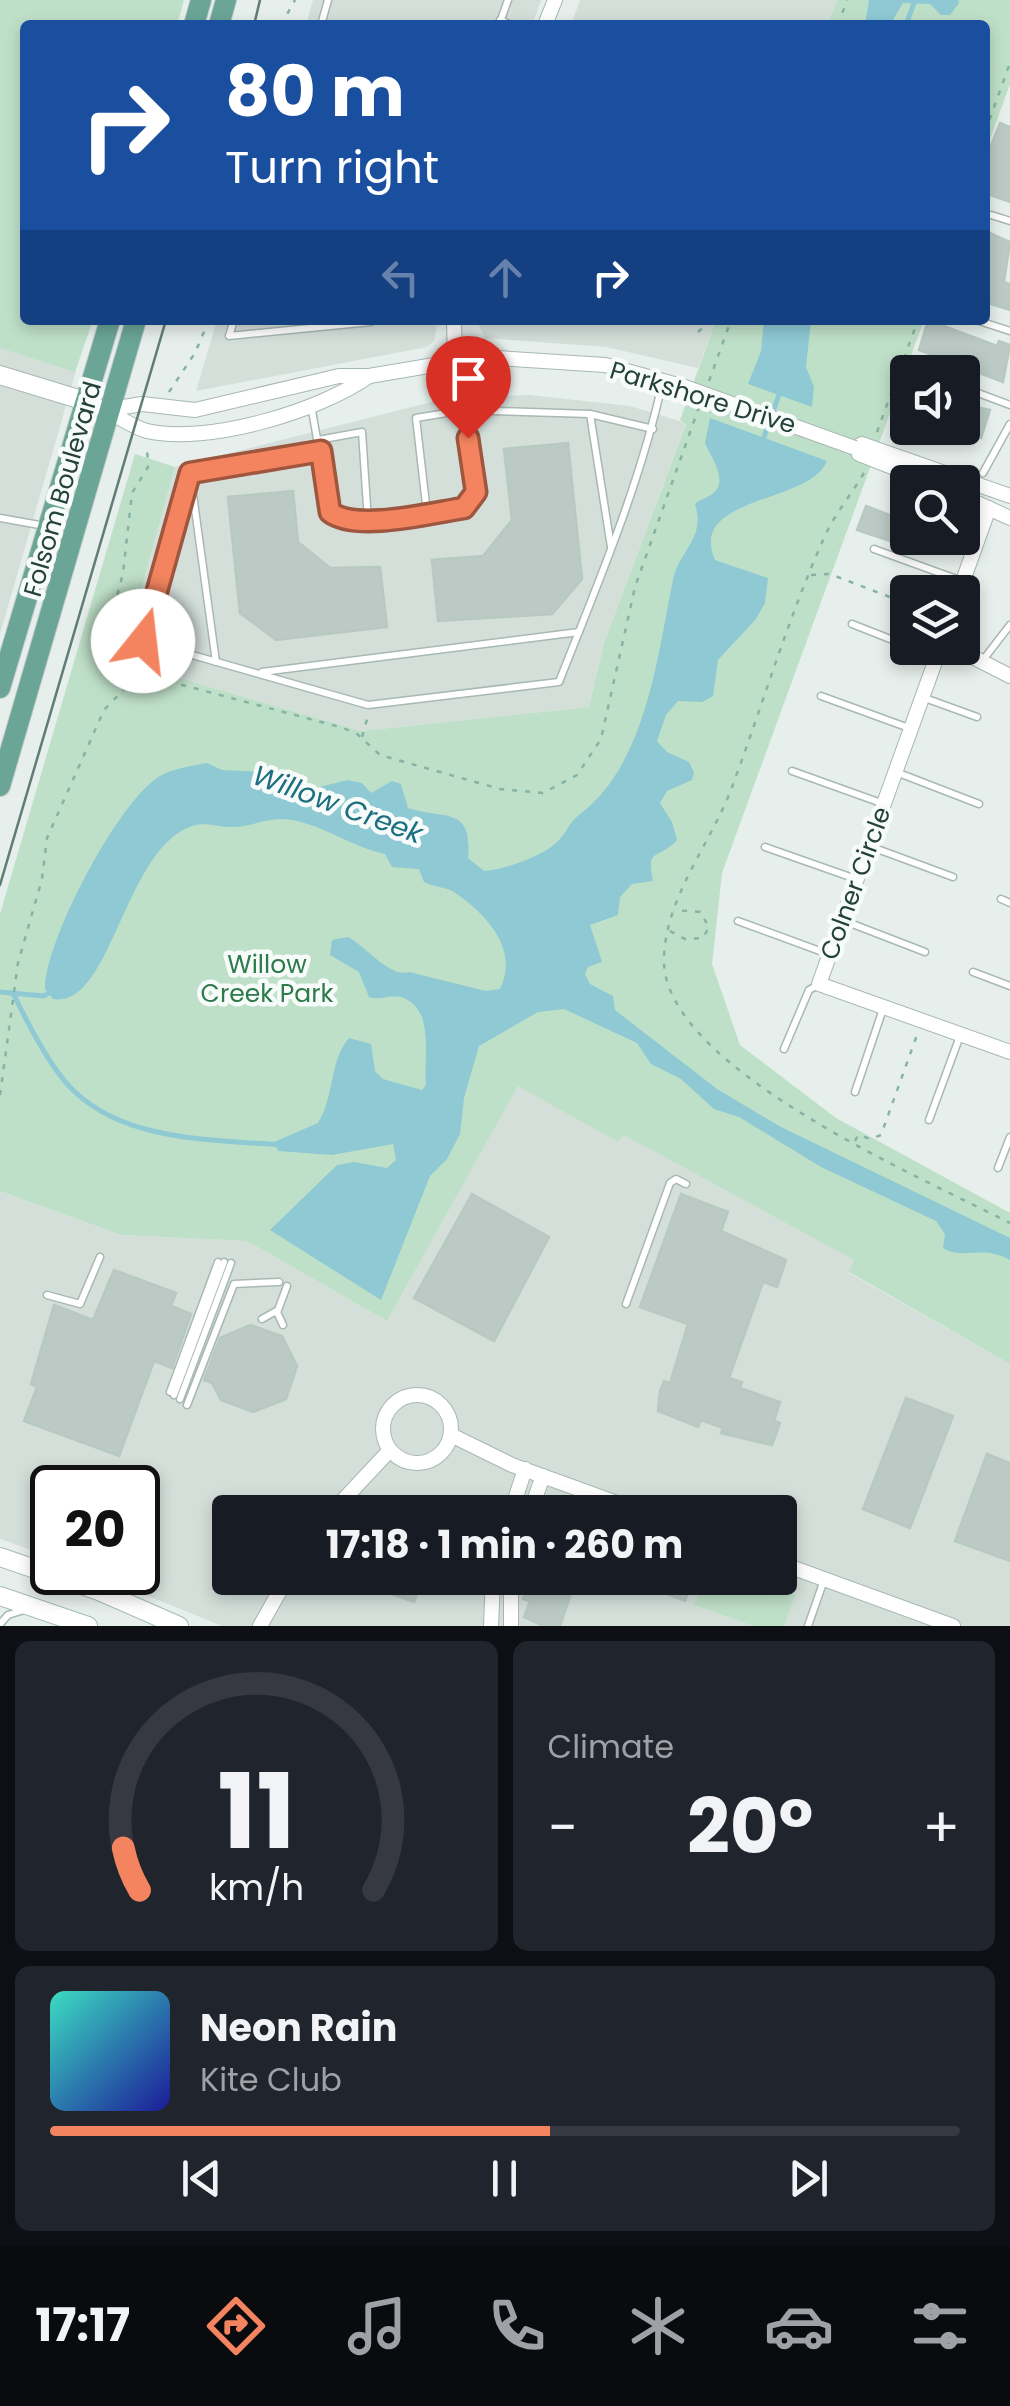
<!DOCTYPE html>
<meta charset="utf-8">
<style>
body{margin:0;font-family:Poppins,sans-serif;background:#20242c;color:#f1f3f6;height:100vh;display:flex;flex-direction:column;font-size:38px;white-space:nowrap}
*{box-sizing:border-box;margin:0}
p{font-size:32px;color:#9ea1a6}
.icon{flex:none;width:55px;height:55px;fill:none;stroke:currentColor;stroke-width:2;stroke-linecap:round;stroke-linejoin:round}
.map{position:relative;height:1626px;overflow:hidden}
.side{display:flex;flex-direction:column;gap:15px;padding:15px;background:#0d0f14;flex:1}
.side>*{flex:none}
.hud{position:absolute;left:20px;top:20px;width:970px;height:305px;border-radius:10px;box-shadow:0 5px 15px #0003;background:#1a4fa0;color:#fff;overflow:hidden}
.buttons{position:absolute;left:890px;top:355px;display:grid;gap:20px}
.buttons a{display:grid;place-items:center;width:90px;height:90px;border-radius:10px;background:#171b24;box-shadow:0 5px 15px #0003;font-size:50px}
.speed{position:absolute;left:30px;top:1465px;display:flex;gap:20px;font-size:50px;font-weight:700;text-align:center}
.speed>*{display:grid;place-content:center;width:130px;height:130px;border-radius:50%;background:#171b24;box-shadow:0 5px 15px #0003;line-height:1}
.speed .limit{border:5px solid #111;border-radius:15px;background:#fff;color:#111}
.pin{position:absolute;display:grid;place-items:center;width:85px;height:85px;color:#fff;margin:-102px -42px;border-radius:50% 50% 50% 0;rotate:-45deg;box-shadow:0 0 10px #0007}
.pin .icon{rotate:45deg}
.me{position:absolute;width:110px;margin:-55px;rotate:16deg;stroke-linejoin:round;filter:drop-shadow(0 0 8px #0008)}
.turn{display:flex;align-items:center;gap:35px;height:210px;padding:0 40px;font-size:45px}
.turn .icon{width:130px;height:130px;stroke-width:2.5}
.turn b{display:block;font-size:70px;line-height:85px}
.lanes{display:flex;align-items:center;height:95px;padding:0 40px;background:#0003;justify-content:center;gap:50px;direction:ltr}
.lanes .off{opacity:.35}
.big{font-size:75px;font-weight:700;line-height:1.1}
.side .widget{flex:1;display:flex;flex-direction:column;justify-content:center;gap:15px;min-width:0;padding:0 35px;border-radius:15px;background:#20242c}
.side .dial{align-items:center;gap:0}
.dial svg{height:260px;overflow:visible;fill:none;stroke:#363941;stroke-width:7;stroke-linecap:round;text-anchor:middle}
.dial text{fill:#f1f3f6;stroke:none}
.song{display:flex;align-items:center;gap:30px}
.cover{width:120px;height:120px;border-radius:15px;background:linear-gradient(135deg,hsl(170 70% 55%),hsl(240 70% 35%))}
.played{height:10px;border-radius:5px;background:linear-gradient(90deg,#f4845f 55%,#363941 55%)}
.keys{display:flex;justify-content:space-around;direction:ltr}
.heat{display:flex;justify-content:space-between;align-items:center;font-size:55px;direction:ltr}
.side .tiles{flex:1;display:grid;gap:15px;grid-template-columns:1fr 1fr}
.widget:last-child{grid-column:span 2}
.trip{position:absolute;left:212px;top:1495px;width:585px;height:100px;border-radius:10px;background:#171b24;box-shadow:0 5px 15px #0003;font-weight:700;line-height:100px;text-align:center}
.tab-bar{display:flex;height:160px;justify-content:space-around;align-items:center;background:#090b0e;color:#9ea1a6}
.tab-bar .icon{width:70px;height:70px}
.tab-bar .on{color:#f4845f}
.tab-bar b{font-size:45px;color:#f1f3f6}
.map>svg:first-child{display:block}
</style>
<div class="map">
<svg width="1010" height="1626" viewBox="0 0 1010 1626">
<rect width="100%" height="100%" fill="#e6efeb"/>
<!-- built -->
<g fill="#d4dfda" fill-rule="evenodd">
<path d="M313,0H541L532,25H306Z"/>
<path d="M580,0H837L827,25H571Z"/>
<path d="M217,320H437L435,340L427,347L196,391Z"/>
<path d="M476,320H716L698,368L606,347L485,338Z"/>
<path d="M0,347L76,371L0,634Z"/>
<path d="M529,395L630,406L686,423L604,643L589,707L361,731L138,666L125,650L175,467L443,399Z"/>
<path d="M518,1085L618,1142L623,1134L855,1260L849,1273L1010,1364V1626H222L92,1573L138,1572V1488H52V1557L0,1539V1191L121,1235L247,1241L387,1321ZM230,1512H780V1578H230Z"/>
</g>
<!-- green -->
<g fill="#bfe0c8">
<path d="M0,0H184L177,25H25V320H93L75,372L0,348Z"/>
<path d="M837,0H1010V84L985,153V25H827Z"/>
<path d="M716,320H924L722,873L712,964L740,1045L836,1118L1010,1213V1364L849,1272L854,1260L624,1135L618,1142L518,1086L387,1321L247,1241L121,1235L0,1191V914L135,454L175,467L125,649L138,666L361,731L589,707L604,643L686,424L680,420Z"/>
<path d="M704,1578H745L795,1595L784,1626H754L694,1605Z"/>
</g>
<!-- water -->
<g fill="#8ec9d4">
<path d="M869,0H958L959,3L950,15H941L930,4L903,3L890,25H865Z"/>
<path d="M764,320H811L806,367L814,387L812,407L748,384L761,351Z"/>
<path d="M710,418L827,461C809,505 687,495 715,560L768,578L765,603L756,619L718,660L713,696L702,702L678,701L666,715L657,741L667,752L689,762L694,773L692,780L667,791L660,803L672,822L677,840C658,861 646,846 653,881L632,884L620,897L618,915L590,925L602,962L588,967L585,974L590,984L613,996L615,1010L717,1089L781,1127L1010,1238V1260C981,1244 966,1261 943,1248L945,1234L936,1221L821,1167L739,1117L714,1109L681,1079L651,1064L637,1043L564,1009L538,1012L479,1046L464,1098L460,1134L447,1159L430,1176L381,1300L270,1230L337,1165L354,1162L387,1168L396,1160L393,1144L332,1155L278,1151L274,1142L318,1123C335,1096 329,1061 349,1038L371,1044L375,1071L383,1079L422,1090L426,1085C423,1058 436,1008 401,997C390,994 381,1001 369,997L359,972L330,955L332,940L348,937C368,948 390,978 409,972L486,991L500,989C520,949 485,913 454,892C446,887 433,887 424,882L419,869L392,867L385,854C352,847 325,826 292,820C269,816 252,827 232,827C216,827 204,820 187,828C123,857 110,1009 53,999L45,989C44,943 120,796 162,775C175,768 192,766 207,763L222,770L267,772L304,791L347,780L362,783L371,793L392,781L401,784L408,808C444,820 473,805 468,858L484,871C505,869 538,858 555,844C565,836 569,822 579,815C646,765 657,658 673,580C679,550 706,539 695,504C699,500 704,499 709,496C732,484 711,458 705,443Z"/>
</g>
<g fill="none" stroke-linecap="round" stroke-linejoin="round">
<!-- stream -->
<g stroke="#8ec9d4" stroke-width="5">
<path d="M906,25L915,0"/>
<path d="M763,440L781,389"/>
<path d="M0,992L44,996L52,991"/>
<path d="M13,993C27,1022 51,1070 74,1091C127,1142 212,1139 280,1145"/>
</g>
</g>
<!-- building -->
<g fill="#bbcac4" stroke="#b8c9c2" stroke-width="2.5">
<path d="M1000,123L1010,127V202L985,193V160Z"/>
<path d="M985,231L1010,242L1004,282L1010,284V310L985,302Z"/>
<path d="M928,320L997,346L999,341L1010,345L1003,382L919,350Z"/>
<path d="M962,404L990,410L981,438L962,432Z"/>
<path d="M568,443L582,579L552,614L438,621L432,560L483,556L512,520L504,449Z"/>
<path d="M293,491L298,542L330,568L380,567L387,627L276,640L240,613L228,497Z"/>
<path d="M866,506L908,522V547L857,530Z"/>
<path d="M472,1194L549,1237L494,1341L414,1298Z"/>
<path d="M681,1194L728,1212L721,1231L786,1260L777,1287L763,1282L729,1378L742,1382L740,1388L780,1402L774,1421L780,1423L772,1445L721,1433L723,1428L701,1420L698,1427L658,1411L660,1391L664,1381L670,1383L688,1324L640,1307Z"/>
<path d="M114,1270L176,1293L171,1306L191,1314L172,1368L154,1361L119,1456L24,1421L37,1387L31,1384L54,1305L93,1320Z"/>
<path d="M250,1325L282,1336L297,1366L286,1399L253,1412L221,1400L212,1383L204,1380L220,1338Z"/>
<path d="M906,1398L953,1416L910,1528L863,1509Z"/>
<path d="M987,1454L1010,1463V1561L955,1541Z"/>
<path d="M346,1578H423L414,1602Z"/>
<path d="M531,1578H576L560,1626H544L524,1617L530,1601L523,1599Z"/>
<path d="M625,1578H694L685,1601Z"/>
</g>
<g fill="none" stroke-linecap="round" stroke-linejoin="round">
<defs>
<g id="service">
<path d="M500,20L512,25"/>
<path d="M321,25L328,0"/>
<path d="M499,25L508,0"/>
<path d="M991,215L1010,221"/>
<path d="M234,320L229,336L371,322L365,320"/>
<path d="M976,320L1010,331"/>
<path d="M962,387L1010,405"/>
<path d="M311,405L330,512L338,518L368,521L362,432L318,440"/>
<path d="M321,451L190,473L143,641L368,705L559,682C598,583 640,485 663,380"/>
<path d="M983,473L1010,424"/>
<path d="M191,480L216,662"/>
<path d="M427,513L416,418L465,410L590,414"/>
<path d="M0,518L45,526"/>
<path d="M368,521L465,508L475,492L455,362"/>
<path d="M611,547L590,414L653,429"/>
<path d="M874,549L962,581"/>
<path d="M852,624L908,646"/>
<path d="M912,648L934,656"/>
<path d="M983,660L1010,625"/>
<path d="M262,672L579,632"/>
<path d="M821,696L909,728"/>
<path d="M922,697L977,717"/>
<path d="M792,771L884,804"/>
<path d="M896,772L979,804"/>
<path d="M869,846L953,877"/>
<path d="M765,847L856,879"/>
<path d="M1001,899L1010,903"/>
<path d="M842,920L925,952"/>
<path d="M738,921L828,954"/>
<path d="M973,972L1010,986"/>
<path d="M784,1049L809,990L818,985"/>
<path d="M855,1092L883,1009"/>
<path d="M929,1120L960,1036"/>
<path d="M998,1168L1010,1137"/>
<path d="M47,1295L80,1304L100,1257"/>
<path d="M626,1304L670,1183L676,1179L686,1184"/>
<path d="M277,1312L283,1325"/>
<path d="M262,1319L278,1310L287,1286"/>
<path d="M170,1392L218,1262"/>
<path d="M174,1395L224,1262"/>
<path d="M180,1399L231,1263"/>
<path d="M187,1405L234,1284L279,1282"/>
<path d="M0,1624L8,1615L24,1610"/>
<path d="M808,1626L824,1580"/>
</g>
<g id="minor">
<path d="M545,25L555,0"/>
<path d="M454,320L455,359"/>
<path d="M85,401C109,408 127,426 147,431C207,445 320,411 369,376"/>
<path d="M112,409L142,404L195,410L339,376H369L482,357L605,365L685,387"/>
<path d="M855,448L862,444L1010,496"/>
<path d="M855,448L859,454L930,482"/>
<path d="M962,496L1010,518"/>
<path d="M959,592L989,508"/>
<path d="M940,648L819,984L1010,1052"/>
<path d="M955,648L1010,676"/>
<circle cx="417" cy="1429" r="34"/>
<path d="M451,1435L512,1465L642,1512"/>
<path d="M332,1512L390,1450"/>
<path d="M511,1512L525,1469"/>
<path d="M530,1512L543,1476"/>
<path d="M780,1563L953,1626"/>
<path d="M511,1578V1626"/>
<path d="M260,1626L287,1578"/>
<path d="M491,1626L493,1578"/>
</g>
<path id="tertiary" d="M0,375L85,401"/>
<g id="secondary">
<path d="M0,1557L99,1591L179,1626"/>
<path d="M0,1596L88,1626"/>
</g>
<g id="primary">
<path d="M194,25L201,0"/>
<path d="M219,25L226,0"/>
<path d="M0,688L110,320"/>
<path d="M0,786L136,320"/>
</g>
</defs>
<!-- service casing -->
<use href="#service" stroke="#a8b8b2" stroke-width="9"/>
<!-- minor casing -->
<use href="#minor" stroke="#a8b8b2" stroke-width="16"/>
<!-- tertiary casing -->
<use href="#tertiary" stroke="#a8b8b2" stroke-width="20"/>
<!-- secondary casing -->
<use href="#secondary" stroke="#a4bbb3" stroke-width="20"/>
<!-- primary casing -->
<use href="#primary" stroke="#c2cac8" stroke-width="22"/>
<!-- path -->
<g stroke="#86b3a5" stroke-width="2.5" stroke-dasharray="5 8" stroke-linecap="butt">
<path d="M281,25L295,0"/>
<path d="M838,25L847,0"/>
<path d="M985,132L1010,63"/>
<path d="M698,332L711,320"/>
<path d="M709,381L731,320"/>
<path d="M169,392L195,353L209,320"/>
<path d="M877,432L918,320"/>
<path d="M864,473C851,495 834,515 824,538C788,618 763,704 732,787C711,844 664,898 664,961C664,1068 927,1180 1010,1223"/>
<path d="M811,575L830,574L908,604"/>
<path d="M156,678L340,727L356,733L380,755L500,789L543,793L577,775L601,739L635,587L699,407"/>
<path d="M128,685L133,669"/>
<path d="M362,737L368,716"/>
<path d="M670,931L685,939L703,938L709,927L700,912L674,910"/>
<path d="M0,1095L18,963L42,879L47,838L104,710L127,686L156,678L119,653L108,631L123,573L132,493L148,467L147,447"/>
<path d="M855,1141L858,1135L871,1139L881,1135L917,1035"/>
</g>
<!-- service -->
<use href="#service" stroke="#fff" stroke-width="6"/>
<!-- minor -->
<use href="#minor" stroke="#fff" stroke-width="14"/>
<!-- tertiary -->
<use href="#tertiary" stroke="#fff" stroke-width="18"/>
<!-- secondary -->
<use href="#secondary" stroke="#fff" stroke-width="18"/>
<!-- primary -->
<use href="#primary" stroke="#6aa596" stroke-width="20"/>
<!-- tram -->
<g stroke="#5f7d75" stroke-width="2.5">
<path d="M254,25L260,0"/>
<path d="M0,885L166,320"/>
</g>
<defs>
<path id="minor-bridge" d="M685,387L855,448"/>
</defs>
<!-- minor-bridge casing -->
<use href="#minor-bridge" stroke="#a8b8b2" stroke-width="16" stroke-linecap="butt"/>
<!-- minor-bridge -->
<use href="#minor-bridge" stroke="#fff" stroke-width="14"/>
</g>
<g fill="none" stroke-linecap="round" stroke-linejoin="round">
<defs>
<path id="route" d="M143,641L190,473L321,451L330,512C356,532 431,513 464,508L476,492L468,438"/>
</defs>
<!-- route casing -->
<use href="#route" stroke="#9f563e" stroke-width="25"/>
<!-- route -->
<use href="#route" stroke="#f4845f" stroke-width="18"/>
</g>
<g text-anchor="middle" stroke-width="9" stroke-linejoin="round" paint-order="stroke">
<!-- street labels -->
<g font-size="25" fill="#24423a" stroke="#f7fbf9">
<text transform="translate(703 397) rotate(17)" y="9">Parkshore Drive</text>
<text transform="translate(62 489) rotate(-74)" y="9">Folsom Boulevard</text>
<text transform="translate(855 883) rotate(-70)" y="9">Colner Circle</text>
</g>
<!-- park labels -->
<g font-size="25" fill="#2d7a4b" stroke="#f7fbf9">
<text x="267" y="973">Willow<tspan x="267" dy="29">Creek Park</tspan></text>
</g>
<!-- water labels -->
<g font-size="28" font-style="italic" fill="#1c6f80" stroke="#f7fbf9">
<text transform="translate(338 804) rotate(20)" y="10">Willow Creek</text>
</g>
</g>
</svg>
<div class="buttons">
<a><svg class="icon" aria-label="sound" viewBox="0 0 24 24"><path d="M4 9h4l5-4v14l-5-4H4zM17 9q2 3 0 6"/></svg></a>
<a><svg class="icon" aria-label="search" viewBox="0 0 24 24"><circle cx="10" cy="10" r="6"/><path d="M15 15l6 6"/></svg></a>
<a><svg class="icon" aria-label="layers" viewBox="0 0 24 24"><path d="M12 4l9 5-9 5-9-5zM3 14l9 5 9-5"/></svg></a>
</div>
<div class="speed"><div class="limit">20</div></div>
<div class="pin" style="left:468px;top:438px;background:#d93025"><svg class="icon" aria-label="arrive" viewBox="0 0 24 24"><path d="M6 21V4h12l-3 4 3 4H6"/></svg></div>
<svg class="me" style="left:143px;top:641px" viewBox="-20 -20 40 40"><circle r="19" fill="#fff"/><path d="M0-13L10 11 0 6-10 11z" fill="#f4845f"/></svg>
<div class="trip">17:18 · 1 min · 260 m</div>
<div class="hud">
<div class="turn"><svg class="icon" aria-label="right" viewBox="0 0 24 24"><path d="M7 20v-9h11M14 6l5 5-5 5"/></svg><div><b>80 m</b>Turn right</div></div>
<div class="lanes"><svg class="icon off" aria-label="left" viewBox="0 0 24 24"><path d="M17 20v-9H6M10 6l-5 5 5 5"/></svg><svg class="icon off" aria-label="ahead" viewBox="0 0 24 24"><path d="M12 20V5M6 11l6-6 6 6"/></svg><svg class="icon" aria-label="right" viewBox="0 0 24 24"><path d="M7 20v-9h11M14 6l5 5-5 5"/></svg></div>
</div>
</div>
<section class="side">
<div class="tiles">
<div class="widget dial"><svg viewBox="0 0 100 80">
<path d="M14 69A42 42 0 1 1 86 69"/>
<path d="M14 69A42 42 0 0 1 9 56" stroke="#f4845f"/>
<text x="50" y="56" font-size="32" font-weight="700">11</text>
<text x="50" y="72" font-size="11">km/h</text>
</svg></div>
<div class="widget"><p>Climate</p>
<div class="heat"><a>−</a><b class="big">20°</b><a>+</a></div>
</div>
<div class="widget">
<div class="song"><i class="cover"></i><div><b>Neon Rain</b><p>Kite Club</p></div></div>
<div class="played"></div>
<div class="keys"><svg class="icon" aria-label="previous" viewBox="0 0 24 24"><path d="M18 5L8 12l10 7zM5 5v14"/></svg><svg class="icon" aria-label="pause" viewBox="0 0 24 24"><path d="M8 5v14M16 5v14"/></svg><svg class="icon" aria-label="next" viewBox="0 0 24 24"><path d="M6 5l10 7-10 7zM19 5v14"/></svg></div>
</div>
</div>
</section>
<nav class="tab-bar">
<b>17:17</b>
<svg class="icon on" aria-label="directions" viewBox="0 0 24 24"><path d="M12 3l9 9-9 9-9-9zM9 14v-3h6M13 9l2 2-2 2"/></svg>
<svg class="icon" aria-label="music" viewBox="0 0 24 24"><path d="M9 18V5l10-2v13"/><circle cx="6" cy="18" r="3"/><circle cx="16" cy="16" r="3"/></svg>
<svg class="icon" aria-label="phone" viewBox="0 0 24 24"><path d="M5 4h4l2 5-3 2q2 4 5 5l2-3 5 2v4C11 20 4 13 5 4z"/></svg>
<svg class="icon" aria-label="climate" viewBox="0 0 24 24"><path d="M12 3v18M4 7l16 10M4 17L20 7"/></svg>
<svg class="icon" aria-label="car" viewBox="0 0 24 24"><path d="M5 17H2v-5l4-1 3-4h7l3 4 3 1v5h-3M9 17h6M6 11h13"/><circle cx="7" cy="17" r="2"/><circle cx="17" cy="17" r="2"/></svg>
<svg class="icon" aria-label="filters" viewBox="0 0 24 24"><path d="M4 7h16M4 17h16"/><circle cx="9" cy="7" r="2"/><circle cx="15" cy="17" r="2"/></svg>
</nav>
